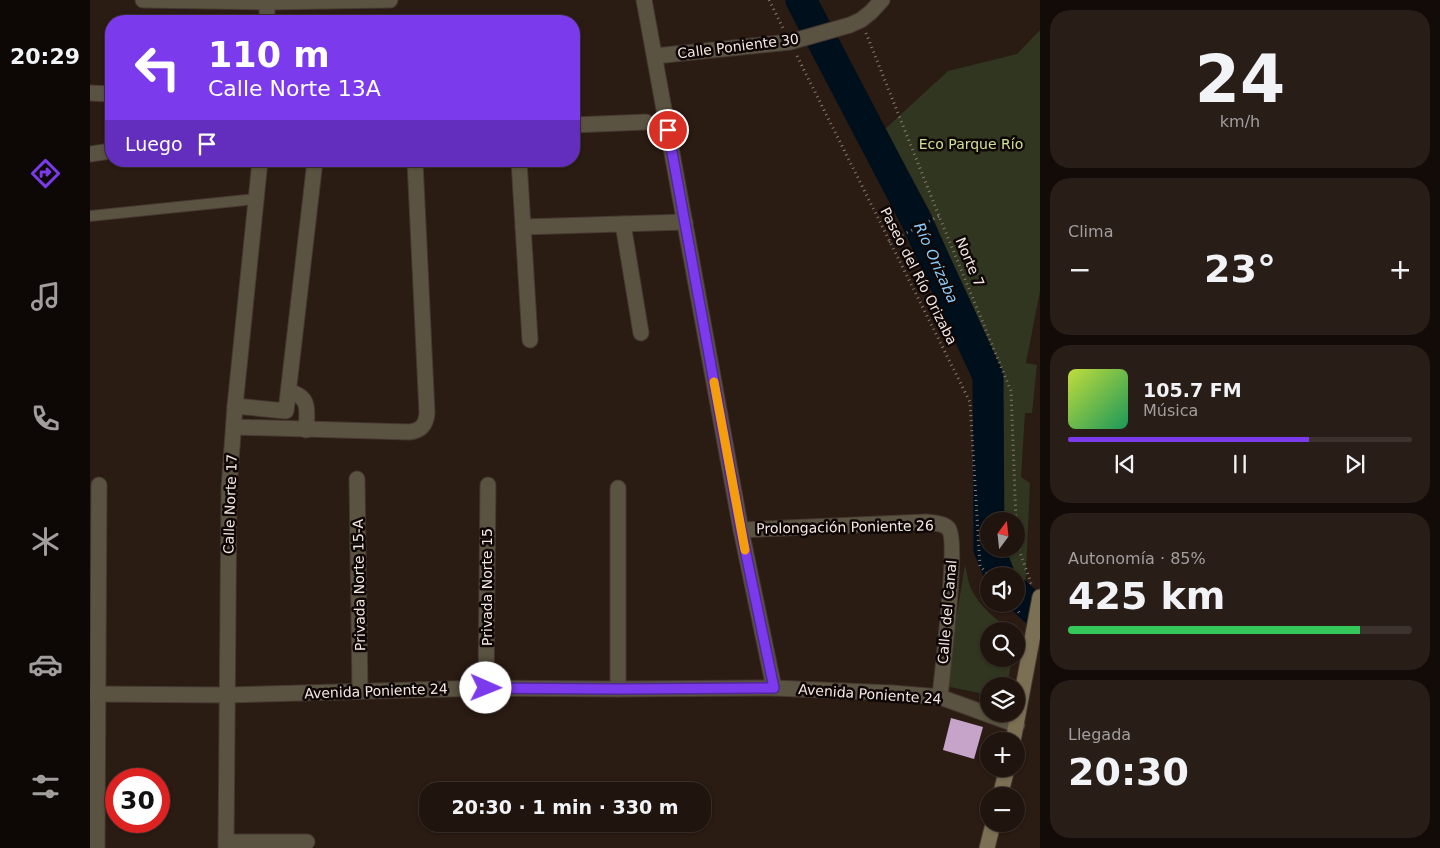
<!DOCTYPE html>
<html lang="es">
<meta charset="utf-8">
<style>
body{margin:0;font-family:"DejaVu Sans",sans-serif;background:#281d17;color:#f1f3f6;height:100vh;display:flex;flex-direction:column;font-size:19px;white-space:nowrap}
*{box-sizing:border-box;margin:0}
p{font-size:16px;color:#a29e9e}
.icon{flex:none;width:28px;height:28px;fill:none;stroke:currentColor;stroke-width:2;stroke-linecap:round;stroke-linejoin:round}
.map{position:relative;flex:1;overflow:hidden}
.panel{display:flex;flex-direction:column;gap:10px;padding:10px;background:#120b08;width:400px}
.panel>*{flex:none}
.top-card{position:absolute;left:15px;top:15px;width:475px;height:152px;border-radius:20px;box-shadow:0 1px 4px #0004,0 0 0 1px #3d332e;background:#7c3aed;color:#fff;overflow:hidden}
.needle{width:32px;rotate:15deg}
.fabs{position:absolute;left:890px;top:512px;display:grid;gap:10px}
.fabs a{display:grid;place-items:center;width:45px;height:45px;border-radius:50%;background:#20140e;box-shadow:0 1px 4px #0004,0 0 0 1px #3d332e;font-size:25px}
.speed{position:absolute;left:15px;top:768px;display:flex;gap:10px;font-size:25px;font-weight:700;text-align:center}
.speed>*{display:grid;place-content:center;width:65px;height:65px;border-radius:50%;background:#20140e;box-shadow:0 1px 4px #0004,0 0 0 1px #3d332e;line-height:1}
.speed .limit{border:8px solid #d22;background:#fff;color:#111}
.pin{position:absolute;display:grid;place-items:center;width:42px;height:42px;color:#fff;margin:-21px;border:2px solid #fff;border-radius:50%;box-shadow:0 1px 5px #0007}
.me{position:absolute;width:55px;margin:-28px;rotate:91deg;stroke-linejoin:round;filter:drop-shadow(0 0 4px #0008)}
.turn{display:flex;align-items:center;gap:18px;height:105px;padding:0 20px;font-size:22px}
.turn .icon{width:65px;height:65px;stroke-width:2.5}
.turn b{display:block;font-size:35px;line-height:42px}
.then{display:flex;align-items:center;height:48px;padding:0 20px;background:#0003;gap:10px;font-size:19px}
.big{font-size:38px;font-weight:700;line-height:1.1}
.panel .widget{flex:1;display:flex;flex-direction:column;justify-content:center;gap:8px;min-width:0;padding:0 18px;border-radius:20px;background:#281d17}
.panel .dial{align-items:center;gap:0}
.dial b{font-size:65px;line-height:1}
.song{display:flex;align-items:center;gap:15px}
.cover{width:60px;height:60px;border-radius:8px;background:linear-gradient(135deg,hsl(70 70% 55%),hsl(150 70% 35%))}
.played{height:5px;border-radius:2px;background:linear-gradient(90deg,#7c3aed 70%,#3d332e 70%)}
.keys{display:flex;justify-content:space-around;direction:ltr}
.heat{display:flex;justify-content:space-between;align-items:center;font-size:28px;direction:ltr}
.charge{height:8px;border-radius:4px;background:linear-gradient(90deg,#34c759 85%,#3d332e 0)}
.trip{position:absolute;left:329px;top:782px;width:292px;height:50px;border-radius:20px;background:#20140e;box-shadow:0 1px 4px #0004,0 0 0 1px #3d332e;font-weight:700;line-height:50px;text-align:center}
main{display:flex;flex:1;min-height:0}
.tab-bar{display:flex;flex-direction:column;width:90px;justify-content:space-around;align-items:center;background:#0d0806;color:#a29e9e}
.tab-bar .icon{width:35px;height:35px}
.tab-bar .current{color:#7c3aed}
.tab-bar b{font-size:22px;color:#f1f3f6}
.map>svg:first-child{display:block}
</style>
<main>
<nav class="tab-bar">
<b>20:29</b>
<svg class="icon current" aria-label="directions" viewBox="0 0 24 24"><path d="M12 3l9 9-9 9-9-9zM9 14v-3h6M13 9l2 2-2 2"/></svg>
<svg class="icon" aria-label="music" viewBox="0 0 24 24"><path d="M9 18V5l10-2v13"/><circle cx="6" cy="18" r="3"/><circle cx="16" cy="16" r="3"/></svg>
<svg class="icon" aria-label="phone" viewBox="0 0 24 24"><path d="M5 4h4l2 5-3 2q2 4 5 5l2-3 5 2v4C11 20 4 13 5 4z"/></svg>
<svg class="icon" aria-label="climate" viewBox="0 0 24 24"><path d="M12 3v18M4 7l16 10M4 17L20 7"/></svg>
<svg class="icon" aria-label="car" viewBox="0 0 24 24"><path d="M5 17H2v-5l4-1 3-4h7l3 4 3 1v5h-3M9 17h6M6 11h13"/><circle cx="7" cy="17" r="2"/><circle cx="17" cy="17" r="2"/></svg>
<svg class="icon" aria-label="filters" viewBox="0 0 24 24"><path d="M4 7h16M4 17h16"/><circle cx="9" cy="7" r="2"/><circle cx="15" cy="17" r="2"/></svg>
</nav>
<div class="map">
<svg width="950" height="848" viewBox="0 0 950 848">
<rect width="100%" height="100%" fill="#2a1b13"/>
<!-- green -->
<g fill="#30361f">
<path d="M950,30V291L936,363L947,365L942,413H935L931,477L940,483L935,595L926,583V576H922L904,550V549H926V521H903V360L842,215L795,129L858,71L927,54Z"/>
<path d="M875,565C877,573 878,582 881,589C891,608 906,620 924,631H899V659H922L917,686H899V695L855,686Z"/>
</g>
<g fill="none" stroke-linecap="round" stroke-linejoin="round">
<!-- river -->
<g stroke="#000f1c" stroke-width="31">
<path d="M711,0L825,218L898,376L899,548"/>
<path d="M899,549L910,576"/>
<path d="M926,593L950,615"/>
</g>
</g>
<!-- building -->
<path fill="#c6a4ca" d="M861,718L893,727L884,759L853,750Z"/>
<g fill="none" stroke-linecap="round" stroke-linejoin="round">
<defs>
<path id="lane" d="M0,216L166,199"/>
<g id="street">
<path d="M53,0L177,2L300,0"/>
<path d="M177,0V21"/>
<path d="M554,0L651,530L684,688"/>
<path d="M565,56L700,42L760,25L771,20L781,12L792,0"/>
<path d="M0,93L21,94"/>
<path d="M484,125L556,122"/>
<path d="M0,154L21,151"/>
<path d="M429,161L440,340"/>
<path d="M533,224L551,333"/>
<path d="M433,227L595,222"/>
<path d="M199,392C221,396 217,412 216,430"/>
<path d="M145,406L196,411L225,161"/>
<path d="M144,427L319,432C331,431 336,425 337,413L325,161"/>
<path d="M267,479L270,691"/>
<path d="M528,488V689"/>
<path d="M651,530L836,522C843,523 853,523 858,528C869,540 852,673 850,697"/>
<path d="M396,688L398,485"/>
<path d="M0,694L137,695L396,688L528,689L684,688L802,693L850,697L927,725"/>
<path d="M136,842H217"/>
<path d="M7,848L9,485"/>
<path d="M136,848L139,488L145,406L170,161"/>
</g>
<g id="secondary">
<path d="M923,741L950,597"/>
<path d="M910,796L917,769"/>
<path d="M897,848L903,824"/>
</g>
</defs>
<!-- lane casing -->
<use href="#lane" stroke="#463830" stroke-width="12"/>
<!-- street casing -->
<use href="#street" stroke="#463830" stroke-width="17"/>
<!-- secondary casing -->
<use href="#secondary" stroke="#463830" stroke-width="17"/>
<!-- path -->
<g stroke="#887b74" stroke-width="3" stroke-dasharray="1 4" stroke-linecap="butt">
<path d="M679,0L693,28"/>
<path d="M776,33L849,216L921,391L926,521"/>
<path d="M707,56L880,402L890,566L899,576"/>
<path d="M799,242L849,216"/>
<path d="M926,535V541L941,583L944,585"/>
<path d="M922,604L931,615"/>
</g>
<!-- lane -->
<use href="#lane" stroke="#5a5341" stroke-width="10"/>
<!-- street -->
<use href="#street" stroke="#5a5341" stroke-width="15"/>
<!-- secondary -->
<use href="#secondary" stroke="#7c7054" stroke-width="15"/>
</g>
<g fill="none" stroke-linecap="round" stroke-linejoin="round">
<defs>
<path id="route" d="M396,688L528,689L684,688L651,530L578,130"/>
</defs>
<!-- route casing -->
<use href="#route" stroke="#51269a" stroke-width="12"/>
<!-- route -->
<use href="#route" stroke="#7c3aed" stroke-width="9"/>
<!-- slow -->
<path stroke="#f59e0b" stroke-width="9" d="M624,382L655,550"/>
</g>
<g text-anchor="middle" stroke-width="5" stroke-linejoin="round" paint-order="stroke">
<!-- street labels -->
<g font-size="14" fill="#f3e8e3" stroke="#0e0705">
<text transform="translate(648 46) rotate(-7)" y="5">Calle Poniente 30</text>
<text transform="translate(880 262) rotate(67)" y="5">Norte 7</text>
<text transform="translate(829 276) rotate(63)" y="5">Paseo del Río Orizaba</text>
<text transform="translate(140 504) rotate(-88)" y="5">Calle Norte 17</text>
<text transform="translate(755 527) rotate(-1)" y="5">Prolongación Poniente 26</text>
<text transform="translate(269 585) rotate(-91)" y="5">Privada Norte 15-A</text>
<text transform="translate(397 587) rotate(-90)" y="5">Privada Norte 15</text>
<text transform="translate(857 612) rotate(-85)" y="5">Calle del Canal</text>
<text transform="translate(286 691) rotate(-2)" y="5">Avenida Poniente 24</text>
<text transform="translate(780 694) rotate(4)" y="5">Avenida Poniente 24</text>
</g>
<!-- park labels -->
<g font-size="14" fill="#cfe099" stroke="#0e0705">
<text x="881" y="149">Eco Parque Río</text>
</g>
<!-- water labels -->
<g font-size="15" font-style="italic" fill="#8acbfb" stroke="#0e0705">
<text transform="translate(846 263) rotate(66)" y="5">Río Orizaba</text>
</g>
</g>
</svg>
<div class="fabs">
<a><svg class="needle" viewBox="-14 -14 28 28"><path d="M0-13l5 13h-10z" fill="#e53935"/><path d="M0 13l5-13h-10z" fill="#a29e9e"/></svg></a>
<a><svg class="icon" aria-label="sound" viewBox="0 0 24 24"><path d="M4 9h4l5-4v14l-5-4H4zM17 9q2 3 0 6"/></svg></a>
<a><svg class="icon" aria-label="search" viewBox="0 0 24 24"><circle cx="10" cy="10" r="6"/><path d="M15 15l6 6"/></svg></a>
<a><svg class="icon" aria-label="layers" viewBox="0 0 24 24"><path d="M12 4l9 5-9 5-9-5zM3 14l9 5 9-5"/></svg></a>
<a>+</a>
<a>−</a>
</div>
<div class="speed"><div class="limit">30</div></div>
<div class="pin" style="left:578px;top:130px;background:#d93025"><svg class="icon" aria-label="arrive" viewBox="0 0 24 24"><path d="M6 21V4h12l-3 4 3 4H6"/></svg></div>
<svg class="me" style="left:396px;top:688px" viewBox="-20 -20 40 40"><circle r="19" fill="#fff"/><path d="M0-13L10 11 0 6-10 11z" fill="#7c3aed"/></svg>
<div class="trip">20:30 · 1 min · 330 m</div>
<div class="top-card">
<div class="turn"><svg class="icon" aria-label="left" viewBox="0 0 24 24"><path d="M17 20v-9H6M10 6l-5 5 5 5"/></svg><div><b>110 m</b>Calle Norte 13A</div></div>
<div class="then">Luego<svg class="icon" aria-label="arrive" viewBox="0 0 24 24"><path d="M6 21V4h12l-3 4 3 4H6"/></svg></div>
</div>
</div>
<section class="panel">
<div class="widget dial"><b>24</b><p>km/h</p></div>
<div class="widget"><p>Clima</p>
<div class="heat"><a>−</a><b class="big">23°</b><a>+</a></div>
</div>
<div class="widget">
<div class="song"><i class="cover"></i><div><b>105.7 FM</b><p>Música</p></div></div>
<div class="played"></div>
<div class="keys"><svg class="icon" aria-label="previous" viewBox="0 0 24 24"><path d="M18 5L8 12l10 7zM5 5v14"/></svg><svg class="icon" aria-label="pause" viewBox="0 0 24 24"><path d="M8 5v14M16 5v14"/></svg><svg class="icon" aria-label="next" viewBox="0 0 24 24"><path d="M6 5l10 7-10 7zM19 5v14"/></svg></div>
</div>
<div class="widget"><p>Autonomía · 85%</p><b class="big">425 km</b><div class="charge"></div></div>
<div class="widget"><p>Llegada</p><b class="big">20:30</b></div>
</section>
</main>
